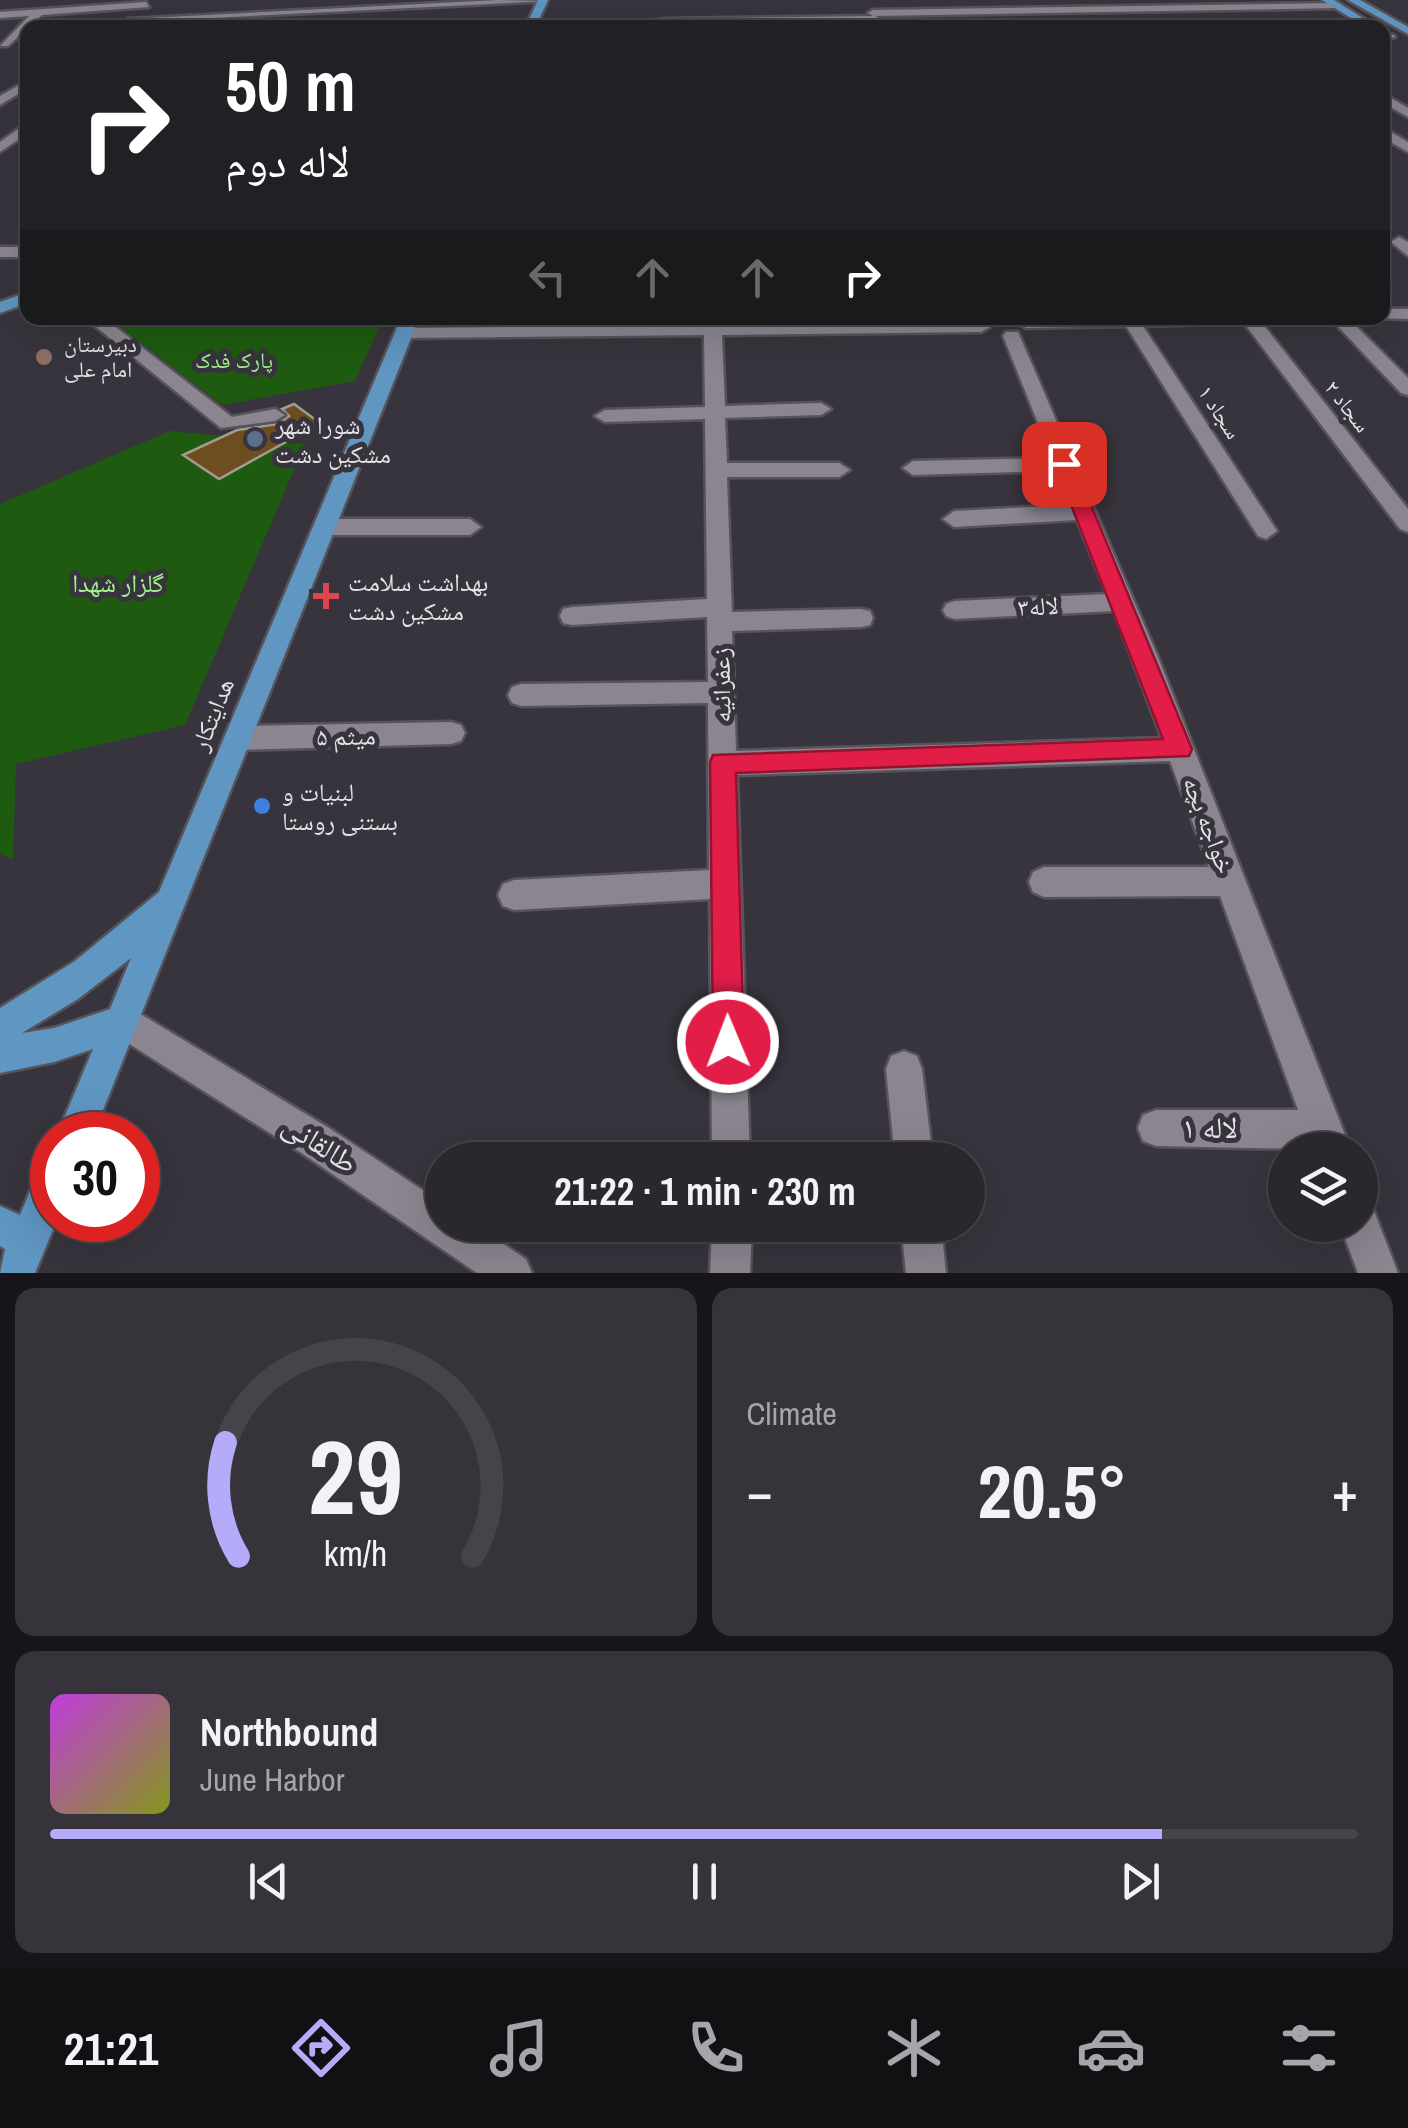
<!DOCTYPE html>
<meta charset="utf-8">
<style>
body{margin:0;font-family:"Archivo Narrow","Noto Naskh Arabic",sans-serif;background:#36333a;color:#f1f3f6;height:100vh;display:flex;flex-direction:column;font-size:38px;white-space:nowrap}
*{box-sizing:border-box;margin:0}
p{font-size:32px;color:#a5a5aa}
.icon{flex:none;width:55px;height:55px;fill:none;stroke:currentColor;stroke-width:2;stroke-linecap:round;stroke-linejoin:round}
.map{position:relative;height:1273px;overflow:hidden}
.drawer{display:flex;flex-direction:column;gap:15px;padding:15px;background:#171519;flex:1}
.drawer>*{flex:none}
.banner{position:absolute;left:20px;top:20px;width:1370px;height:305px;border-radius:20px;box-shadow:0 10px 40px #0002,0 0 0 2px #46444a;background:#202124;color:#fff;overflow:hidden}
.fabs{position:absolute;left:1268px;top:1132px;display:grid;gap:20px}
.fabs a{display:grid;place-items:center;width:110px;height:110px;border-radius:50%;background:#2a272e;box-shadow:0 10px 40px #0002,0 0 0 2px #46444a;font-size:50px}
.speed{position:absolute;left:30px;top:1112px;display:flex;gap:20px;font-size:50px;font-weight:700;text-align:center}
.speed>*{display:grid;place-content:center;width:130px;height:130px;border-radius:50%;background:#2a272e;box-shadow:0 10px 40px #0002,0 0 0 2px #46444a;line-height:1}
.speed .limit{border:15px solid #d22;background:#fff;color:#111}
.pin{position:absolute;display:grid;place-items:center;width:85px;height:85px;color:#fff;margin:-42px;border-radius:20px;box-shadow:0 5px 15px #0006}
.me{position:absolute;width:110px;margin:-55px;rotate:359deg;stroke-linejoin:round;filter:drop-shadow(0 0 8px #0008)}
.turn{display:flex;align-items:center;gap:35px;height:210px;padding:0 40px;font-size:45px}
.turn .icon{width:130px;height:130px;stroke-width:2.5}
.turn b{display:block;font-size:70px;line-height:85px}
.lanes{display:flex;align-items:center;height:95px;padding:0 40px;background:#0003;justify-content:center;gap:50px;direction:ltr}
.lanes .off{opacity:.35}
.big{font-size:75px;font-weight:800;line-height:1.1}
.drawer .widget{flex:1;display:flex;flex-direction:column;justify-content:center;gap:15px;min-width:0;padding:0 35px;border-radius:20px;background:#36333a}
.drawer .dial{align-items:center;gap:0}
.dial svg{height:260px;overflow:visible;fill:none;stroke:#46444a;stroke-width:7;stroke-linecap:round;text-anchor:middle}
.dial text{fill:#f1f3f6;stroke:none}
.song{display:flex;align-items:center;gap:30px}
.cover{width:120px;height:120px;border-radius:15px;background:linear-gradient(135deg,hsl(290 70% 55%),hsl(70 70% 35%))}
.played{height:10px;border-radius:5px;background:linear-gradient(90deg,#b4acf9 85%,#46444a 85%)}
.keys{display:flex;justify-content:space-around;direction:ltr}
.heat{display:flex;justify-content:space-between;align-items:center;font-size:55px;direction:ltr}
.drawer .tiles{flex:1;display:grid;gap:15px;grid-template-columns:1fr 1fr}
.widget:last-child{grid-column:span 2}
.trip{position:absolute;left:425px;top:1142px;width:560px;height:100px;border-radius:50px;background:#2a272e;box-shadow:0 10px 40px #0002,0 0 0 2px #46444a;font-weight:800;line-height:100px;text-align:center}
.tabs{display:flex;height:160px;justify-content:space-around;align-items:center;background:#111012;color:#a5a5aa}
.tabs .icon{width:70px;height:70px}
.tabs .on{color:#b4acf9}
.tabs b{font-size:45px;color:#f1f3f6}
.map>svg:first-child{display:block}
</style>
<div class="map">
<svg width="1408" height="1273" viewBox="0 0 1408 1273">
<rect width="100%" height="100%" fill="#38343d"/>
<!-- green -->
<g fill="#1e5b10">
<path d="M109,318H383L355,381L222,405Z"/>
<path d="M170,431L305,444L185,725L16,764L13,859L0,854V504Z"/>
</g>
<!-- building -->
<path fill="#6e4e21" stroke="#a39c93" stroke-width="2.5" d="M294,404L320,423L219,479L183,455L237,430L277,424L289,416L282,409Z"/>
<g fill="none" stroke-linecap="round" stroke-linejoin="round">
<defs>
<g id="minor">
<path d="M498,0L547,1L133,22L128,19Z"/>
<path d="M146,2L149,7L42,15L8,46H0L29,16L0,18V12Z"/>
<path d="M1336,3L1339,8L876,16L880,21L567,28L667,19L873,16L868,13L873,10Z"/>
<path d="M1382,34L1394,35L1395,37L1382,40Z"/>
<path d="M28,80V88L0,105V96Z"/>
<path d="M1382,93L1408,108V117L1382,102Z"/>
<path d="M28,122V133L0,152V142Z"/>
<path d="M1382,127L1408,142V152L1382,137Z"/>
<path d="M1399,237L1408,242V256L1391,242Z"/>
<rect x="0" y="247" width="28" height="10"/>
<path d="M1382,309H1408V319L1376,318H1382Z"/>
<path d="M85,318H104L232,417L275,409L285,415L275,421L221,428Z"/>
<path d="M705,318H721L722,324L981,322L990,327L981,332L722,335L725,406L821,403L831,409L821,415L725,418L727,463H839L850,470L839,477H727L732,612L861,609L870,611L873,618L870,625L861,627L732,631L736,751L1162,738L1114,611L955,619L946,616L943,610L946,604L955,601L1107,594L1077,520L954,527L943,519L954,511L1071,505L1057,471L913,475L903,468L913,461L1052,458L1003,336L1006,332H1018L1158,657L1351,1150L1156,1146L1143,1141L1138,1128L1143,1115L1156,1110H1298L1220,896L1044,897L1033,892L1029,882L1033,872L1044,867H1209L1170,761L737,775L750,1160H712L710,899L514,910L503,906L498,895L503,884L514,880L709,870L708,703L521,706L512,703L508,695L512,687L521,684L708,682L707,617L572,625L563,623L560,616L563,609L572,607L707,599L705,419L605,422L595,416L605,410L705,407L704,335L404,338L395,333L404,328L704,325Z"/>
<path d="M1038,318H1258L1408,509V532L1400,529L1244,323L1143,326L1277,531L1266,539L1258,536L1126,326L1026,328L1017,323Z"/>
<path d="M1330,318H1348L1408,378V395L1401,393Z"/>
<path d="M325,519H470L481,527L470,535H325L314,527Z"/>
<path d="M451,722L461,725L465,733L461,741L451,744L240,750L230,746L226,738L230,730L240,726Z"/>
<path d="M124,1004L329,1128L442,1203V1225H475L526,1259L532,1273H477L303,1154L112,1033L107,1021L112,1009Z"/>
<path d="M904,1051L917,1056L922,1069L933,1160H895L886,1069L891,1056Z"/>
<path d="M1360,1205L1374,1211L1398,1273H1358L1340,1225H1360Z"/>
<path d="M712,1225H752L750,1273H710Z"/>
<path d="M901,1225H941L946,1273H906Z"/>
</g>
<g id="major">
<path d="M538,0H548L535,28H525Z"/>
<path d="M1322,0H1334L1371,23L1362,25Z"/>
<path d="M1348,0H1360L1408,27V34Z"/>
<path d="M28,292V303L0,313V302Z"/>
<path d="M401,318H419L93,1135H57L93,1049L54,1062L0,1073V1008L75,961L159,892ZM131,958L110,1009L54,1028L22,1033L78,999Z"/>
<path d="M52,1167V1220H57L35,1273H0L5,1249L0,1246V1206L20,1215L38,1172Z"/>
</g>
</defs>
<!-- minor casing -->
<use href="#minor" stroke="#56535a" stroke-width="5"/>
<!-- major casing -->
<use href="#major" stroke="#56535a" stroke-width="5"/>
<!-- minor -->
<use href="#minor" fill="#8a858f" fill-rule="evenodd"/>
<!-- major -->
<use href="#major" fill="#5f96c2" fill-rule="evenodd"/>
</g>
<!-- route -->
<path fill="#e11d48" stroke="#92132f" stroke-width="2.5" d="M1064,457L1074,464L1192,749L1189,756L736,773L744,1042L740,1053L728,1058L717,1053L713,1042L710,762L713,755L1163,739L1055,464Z"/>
<!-- markers -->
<circle fill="#8d6e63" stroke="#38343d" stroke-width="4" cx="44" cy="357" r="10"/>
<circle fill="#5c6f8a" stroke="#38343d" stroke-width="4" cx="255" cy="439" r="10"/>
<path fill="#e0444e" stroke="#38343d" stroke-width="4" d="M321 581h10v10h10v10h-10v10h-10v-10h-10v-10h10z"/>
<circle fill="#3f7fe0" stroke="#38343d" stroke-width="4" cx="262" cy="806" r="10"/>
<g text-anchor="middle" stroke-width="10" stroke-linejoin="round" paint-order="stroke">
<!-- far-poi labels -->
<g font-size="22" fill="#e3e1e6" stroke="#38343d" text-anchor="start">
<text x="64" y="352">دبیرستان<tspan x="64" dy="25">امام علی</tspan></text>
</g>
<!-- far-park labels -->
<g font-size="22" fill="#a0f28f" stroke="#38343d">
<text x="234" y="368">پارک فدک</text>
</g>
<!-- far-street labels -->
<g font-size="22" fill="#e3e1e6" stroke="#38343d">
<text transform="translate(1348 406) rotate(52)" y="8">سجاد ۲</text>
<text transform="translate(1220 412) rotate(57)" y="8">سجاد ۱</text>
</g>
<!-- poi labels -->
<g font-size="25" fill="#e3e1e6" stroke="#38343d" text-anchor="start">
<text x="275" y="434">شورا شهر<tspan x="275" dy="29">مشکین دشت</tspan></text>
<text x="348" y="591">بهداشت سلامت<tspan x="348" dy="29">مشکین دشت</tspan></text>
<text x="282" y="801">لبنیات و<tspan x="282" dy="29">بستنی روستا</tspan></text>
</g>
<!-- park labels -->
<g font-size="25" fill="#a0f28f" stroke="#38343d">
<text x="118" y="592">گلزار شهدا</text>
</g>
<!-- street labels -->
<g font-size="25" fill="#e3e1e6" stroke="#38343d">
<text transform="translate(1038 606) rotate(-3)" y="9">لاله۳</text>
<text transform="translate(721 685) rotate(-91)" y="9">زعفرانیه</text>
<text transform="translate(212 714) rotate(-68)" y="9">هدایتکار</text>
<text transform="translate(346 736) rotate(-1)" y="9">میثم ۵</text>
<text transform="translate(1209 825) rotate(69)" y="9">خواجه بچه</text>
</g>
<!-- near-street labels -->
<g font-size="30" fill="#e3e1e6" stroke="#38343d">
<text x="1210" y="1138">لاله ۱</text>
<text transform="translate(320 1144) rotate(33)" y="10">طالقانی</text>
</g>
</g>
</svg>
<div class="fabs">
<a><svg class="icon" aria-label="layers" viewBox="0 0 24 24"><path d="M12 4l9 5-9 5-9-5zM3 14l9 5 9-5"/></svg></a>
</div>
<div class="speed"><div class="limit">30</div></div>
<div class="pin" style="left:1064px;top:464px;background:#d93025"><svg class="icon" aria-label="arrive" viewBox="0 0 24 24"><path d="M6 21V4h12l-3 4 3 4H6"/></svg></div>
<svg class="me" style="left:728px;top:1042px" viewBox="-20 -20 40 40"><circle r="17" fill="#e11d48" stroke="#fff" stroke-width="3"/><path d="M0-11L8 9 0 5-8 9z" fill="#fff"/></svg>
<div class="trip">21:22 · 1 min · 230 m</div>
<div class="banner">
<div class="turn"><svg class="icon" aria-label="right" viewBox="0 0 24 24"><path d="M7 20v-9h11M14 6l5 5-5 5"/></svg><div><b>50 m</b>لاله دوم</div></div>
<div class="lanes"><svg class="icon off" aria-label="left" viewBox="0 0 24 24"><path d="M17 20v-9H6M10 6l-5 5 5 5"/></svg><svg class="icon off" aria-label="ahead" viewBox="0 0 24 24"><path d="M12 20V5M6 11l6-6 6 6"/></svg><svg class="icon off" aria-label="ahead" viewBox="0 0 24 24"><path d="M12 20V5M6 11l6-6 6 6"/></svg><svg class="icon" aria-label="right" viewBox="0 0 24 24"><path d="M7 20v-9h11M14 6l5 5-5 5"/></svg></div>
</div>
</div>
<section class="drawer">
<div class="tiles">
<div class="widget dial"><svg viewBox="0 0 100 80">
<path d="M14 69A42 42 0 1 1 86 69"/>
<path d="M14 69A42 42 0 0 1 10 34" stroke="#b4acf9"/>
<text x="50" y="56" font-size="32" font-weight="700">29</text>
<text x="50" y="72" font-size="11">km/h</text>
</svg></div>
<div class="widget"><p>Climate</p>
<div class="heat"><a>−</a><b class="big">20.5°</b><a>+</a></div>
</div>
<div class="widget">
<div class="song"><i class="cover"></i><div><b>Northbound</b><p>June Harbor</p></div></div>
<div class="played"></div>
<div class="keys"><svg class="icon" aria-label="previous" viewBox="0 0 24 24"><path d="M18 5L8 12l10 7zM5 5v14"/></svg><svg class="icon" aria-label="pause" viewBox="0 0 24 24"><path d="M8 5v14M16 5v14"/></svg><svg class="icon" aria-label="next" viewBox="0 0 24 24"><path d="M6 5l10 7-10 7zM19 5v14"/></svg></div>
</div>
</div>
</section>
<nav class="tabs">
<b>21:21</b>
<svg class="icon on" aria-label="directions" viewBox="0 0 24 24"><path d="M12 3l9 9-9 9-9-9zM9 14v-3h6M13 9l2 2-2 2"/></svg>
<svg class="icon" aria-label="music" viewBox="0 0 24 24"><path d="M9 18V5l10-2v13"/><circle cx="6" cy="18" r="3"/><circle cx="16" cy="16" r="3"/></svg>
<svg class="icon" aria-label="phone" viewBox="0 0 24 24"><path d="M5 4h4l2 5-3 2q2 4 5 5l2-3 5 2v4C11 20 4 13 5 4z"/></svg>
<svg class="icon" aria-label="climate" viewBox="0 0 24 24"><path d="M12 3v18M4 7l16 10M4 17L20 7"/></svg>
<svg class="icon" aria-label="car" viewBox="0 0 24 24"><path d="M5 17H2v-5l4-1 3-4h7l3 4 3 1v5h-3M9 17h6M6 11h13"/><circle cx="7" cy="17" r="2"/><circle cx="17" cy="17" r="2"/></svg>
<svg class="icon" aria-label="filters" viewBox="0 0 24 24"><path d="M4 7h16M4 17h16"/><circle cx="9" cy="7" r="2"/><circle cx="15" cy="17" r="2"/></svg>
</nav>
